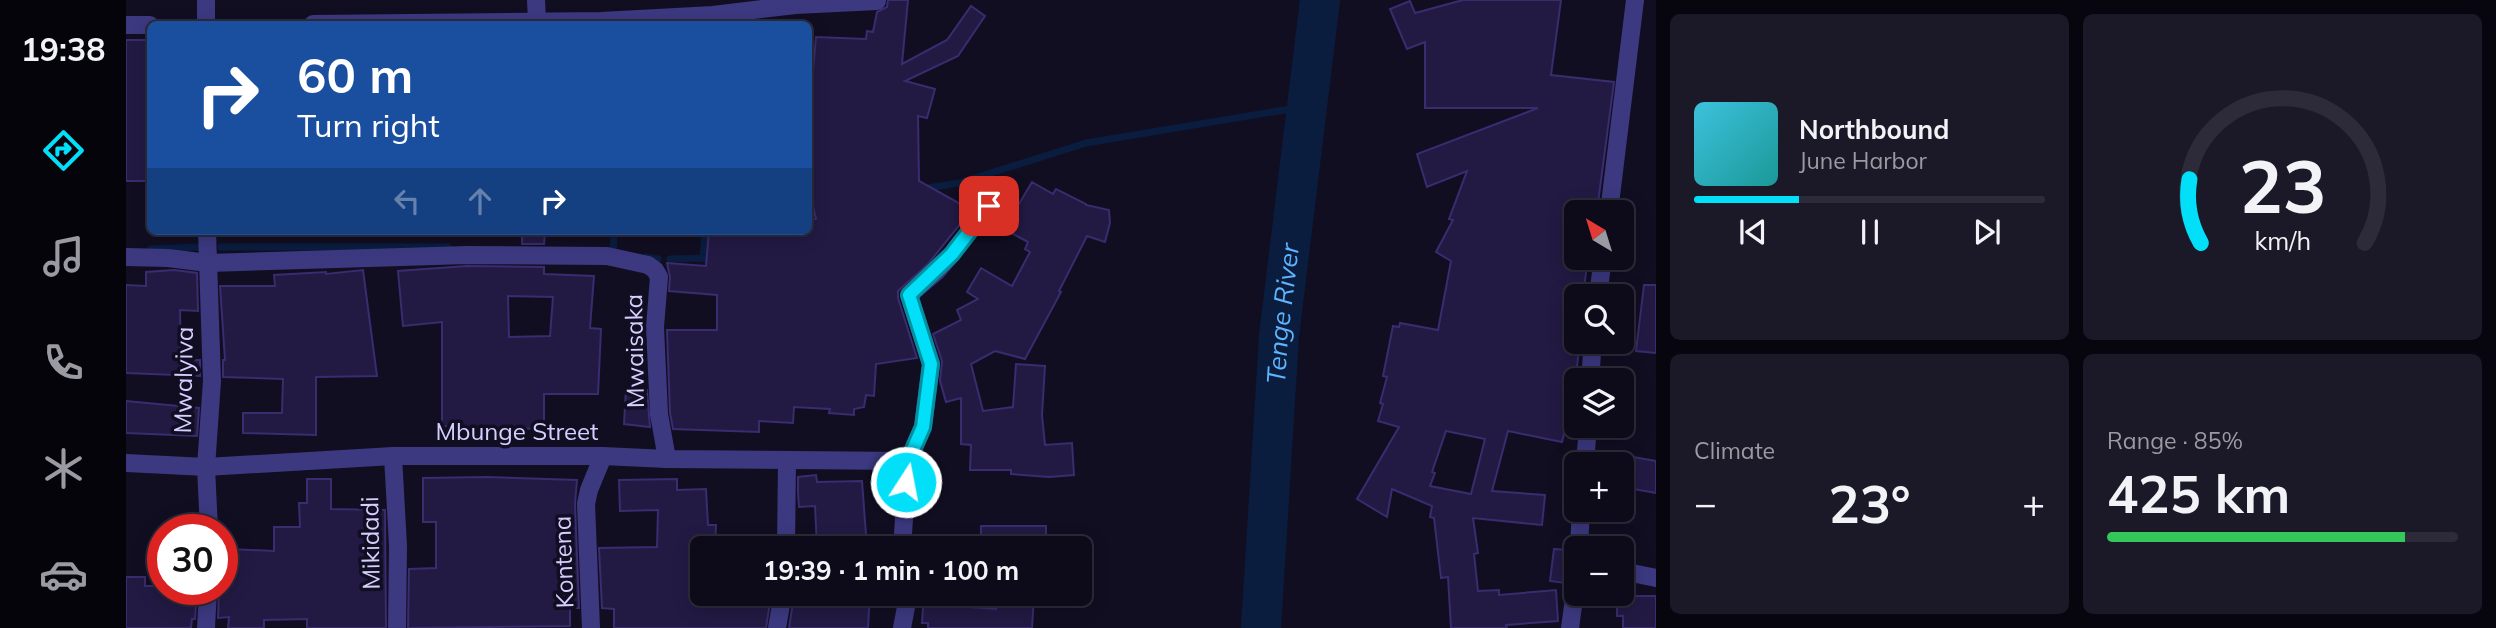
<!DOCTYPE html>
<meta charset="utf-8">
<style>
body{margin:0;font-family:Mulish,sans-serif;background:#1b1827;color:#f1f3f6;height:100vh;display:flex;flex-direction:column;font-size:26px;white-space:nowrap}
*{box-sizing:border-box;margin:0}
p{font-size:23px;color:#9a9aa2}
.icon{flex:none;width:38px;height:38px;fill:none;stroke:currentColor;stroke-width:2;stroke-linecap:round;stroke-linejoin:round}
.map{position:relative;flex:1;overflow:hidden}
.sheet{display:flex;flex-direction:column;gap:14px;padding:14px;background:#07060e;width:840px}
.sheet>*{flex:none}
.hud{position:absolute;left:21px;top:21px;width:665px;height:214px;border-radius:10px;box-shadow:0 4px 18px #0003,0 0 0 2px #2d2b39;background:#1a4fa0;color:#fff;overflow:hidden}
.needle{width:46px;rotate:322deg}
.controls{position:absolute;left:1438px;top:200px;display:grid;gap:14px}
.controls a{display:grid;place-items:center;width:70px;height:70px;border-radius:10px;background:#0d0a1a;box-shadow:0 4px 18px #0003,0 0 0 2px #2d2b39;font-size:35px}
.speed{position:absolute;left:21px;top:514px;display:flex;gap:14px;font-size:35px;font-weight:700;text-align:center}
.speed>*{display:grid;place-content:center;width:91px;height:91px;border-radius:50%;background:#0d0a1a;box-shadow:0 4px 18px #0003,0 0 0 2px #2d2b39;line-height:1}
.speed .limit{border:10px solid #d22;background:#fff;color:#111}
.pin{position:absolute;display:grid;place-items:center;width:60px;height:60px;color:#fff;margin:-30px;border-radius:14px;box-shadow:0 4px 10px #0006}
.me{position:absolute;width:77px;margin:-38px;rotate:11deg;stroke-linejoin:round;filter:drop-shadow(0 0 5px #0008)}
.turn{display:flex;align-items:center;gap:24px;height:147px;padding:0 35px;font-size:32px}
.turn .icon{width:91px;height:91px;stroke-width:2.5}
.turn b{display:block;font-size:49px;line-height:60px}
.lanes{display:flex;align-items:center;height:66px;padding:0 35px;background:#0003;justify-content:center;gap:35px;direction:ltr}
.lanes .off{opacity:.35}
.big{font-size:52px;font-weight:700;line-height:1.1}
.sheet .tile{flex:1;display:flex;flex-direction:column;justify-content:center;gap:10px;min-width:0;padding:0 24px;border-radius:10px;background:#1b1827}
.sheet .dial{align-items:center;gap:0}
.dial svg{height:182px;overflow:visible;fill:none;stroke:#2d2b39;stroke-width:7;stroke-linecap:round;text-anchor:middle}
.dial text{fill:#f1f3f6;stroke:none}
.song{display:flex;align-items:center;gap:21px}
.cover{width:84px;height:84px;border-radius:10px;background:linear-gradient(135deg,hsl(190 70% 55%),hsl(180 70% 35%))}
.played{height:7px;border-radius:4px;background:linear-gradient(90deg,#02dff8 30%,#2d2b39 30%)}
.keys{display:flex;justify-content:space-around;direction:ltr}
.heat{display:flex;justify-content:space-between;align-items:center;font-size:38px;direction:ltr}
.charge{height:10px;border-radius:5px;background:linear-gradient(90deg,#34c759 85%,#2d2b39 0)}
.sheet .tiles{flex:1;display:grid;gap:14px;grid-template-columns:repeat(2,1fr)}
.trip{position:absolute;left:564px;top:536px;width:402px;height:70px;border-radius:10px;background:#0d0a1a;box-shadow:0 4px 18px #0003,0 0 0 2px #2d2b39;font-weight:700;line-height:70px;text-align:center}
main{display:flex;flex:1;min-height:0}
.tabs{display:flex;flex-direction:column;width:126px;justify-content:space-around;align-items:center;background:#05040a;color:#9a9aa2}
.tabs .icon{width:49px;height:49px}
.tabs .current{color:#02dff8}
.tabs b{font-size:32px;color:#f1f3f6}
.map>svg:first-child{display:block}
</style>
<main>
<nav class="tabs">
<b>19:38</b>
<svg class="icon current" aria-label="directions" viewBox="0 0 24 24"><path d="M12 3l9 9-9 9-9-9zM9 14v-3h6M13 9l2 2-2 2"/></svg>
<svg class="icon" aria-label="music" viewBox="0 0 24 24"><path d="M9 18V5l10-2v13"/><circle cx="6" cy="18" r="3"/><circle cx="16" cy="16" r="3"/></svg>
<svg class="icon" aria-label="phone" viewBox="0 0 24 24"><path d="M5 4h4l2 5-3 2q2 4 5 5l2-3 5 2v4C11 20 4 13 5 4z"/></svg>
<svg class="icon" aria-label="climate" viewBox="0 0 24 24"><path d="M12 3v18M4 7l16 10M4 17L20 7"/></svg>
<svg class="icon" aria-label="car" viewBox="0 0 24 24"><path d="M5 17H2v-5l4-1 3-4h7l3 4 3 1v5h-3M9 17h6M6 11h13"/><circle cx="7" cy="17" r="2"/><circle cx="17" cy="17" r="2"/></svg>
</nav>
<div class="map">
<svg width="1530" height="628" viewBox="0 0 1530 628">
<rect width="100%" height="100%" fill="#110e22"/>
<g fill="none" stroke-linecap="round" stroke-linejoin="round">
<!-- stream -->
<g stroke="#0a1d3f" stroke-width="7">
<path d="M799,193L802,188L833,183L960,143L1182,106"/>
<path d="M95,247H322"/>
<path d="M25,249L75,247"/>
<path d="M487,252L488,231"/>
<path d="M519,257L532,259"/>
<path d="M577,258L579,231"/>
<path d="M544,259L577,258L587,264"/>
</g>
<!-- river -->
<path stroke="#0a1d3f" stroke-width="40" id="s1" d="M1135,628L1153,336L1194,0"/>
</g>
<!-- building -->
<g fill="#221a43" stroke="#392c6f" stroke-width="2" fill-rule="evenodd">
<path d="M762,0H782L776,64L821,40L845,6L859,16L832,56L779,81L809,89L801,118L792,116L793,181L831,202L843,213L802,264L772,291V298L791,358L750,364L748,396L740,395L738,407L728,409V415L703,413L704,409L668,407L667,423L633,421V432L547,429L544,413L541,330H591V295L543,291L544,277L541,263L580,266L583,231L634,235V232L677,234V231H682V220L690,219L682,186V94H685L690,37L740,39L741,31L747,32L751,12L761,7Z"/>
<path d="M1337,0H1435L1425,75L1488,82L1472,203L1466,202L1465,212H1451V257H1462L1457,296H1451V341H1454L1448,391L1436,442L1382,431L1366,491L1419,495L1416,525L1347,518L1352,553L1348,554L1352,591L1373,590V595L1430,590L1432,621L1380,625L1381,628H1325L1322,577L1315,578L1308,518L1304,517L1306,506L1266,489L1261,517L1231,499L1273,427L1252,421L1257,404L1254,403L1261,377L1257,376L1267,326L1273,327L1274,323L1312,330L1325,261L1310,252L1327,220L1323,219L1341,171L1301,187L1291,154L1412,108H1299V42L1281,49L1264,9L1284,1L1289,13ZM1320,431L1359,439L1345,494L1304,486L1309,473L1306,472Z"/>
<path d="M0,40H23L21,92H24L23,181H0Z"/>
<path d="M906,182L927,194L930,189L960,204V205L983,210L984,223L979,242L961,236L933,291L935,292L899,359L869,351L845,364L857,411L887,407L890,364L919,366L916,415L919,445L946,443L948,475L923,477L885,474V470H844L845,445L835,444V398L820,402L814,381L816,361L807,334L835,320L831,310L852,299L841,292L855,268L886,286L904,252L899,249L902,242L878,229Z"/>
<path d="M396,231H419L418,244H396Z"/>
<path d="M341,266L418,267V274L468,276L464,328L475,329L472,394H418V429L316,426V322L277,326L272,271ZM382,296L427,297L424,336L383,337Z"/>
<path d="M48,270L71,273L72,311L54,310L55,373L56,360H74V376L0,373V285L20,286V272Z"/>
<path d="M237,270L251,376L190,377V435L117,433V413H156L157,379L97,377V360H99L94,286H149L148,275L200,272V274Z"/>
<path d="M1518,285H1530V353L1510,351Z"/>
<path d="M500,389L521,390L524,427L498,424Z"/>
<path d="M0,401L73,408L71,436L0,433Z"/>
<path d="M1496,455L1530,461V493L1496,487Z"/>
<path d="M690,475L691,482L736,481L741,548H691L689,506L673,507L672,493V477Z"/>
<path d="M362,477L451,480L449,504L453,608H444V626L282,628L283,569L310,568V522H297V478Z"/>
<path d="M181,479H205V509L259,510L260,628H181V619L138,620V628H102L103,617L92,618L93,590H101L104,549L148,551V527H174L173,503H181Z"/>
<path d="M551,479V490L580,489L582,525H590L589,548H576V593L645,596L640,628H488V609L476,608L473,548L531,547L532,510L494,511L493,480Z"/>
<rect x="855" y="526" width="65" height="17"/>
<path d="M1428,549L1442,550L1450,559L1449,566L1442,571L1439,583L1424,581Z"/>
<path d="M0,577H19V586H37V590H71L69,619H66L65,628H0Z"/>
<path d="M672,593H744L742,628H663L668,596H672Z"/>
<path d="M798,593H832L831,606L870,609L871,593L908,595L906,628H802V623H796Z"/>
<path d="M1491,596H1530V628H1497V616H1491Z"/>
</g>
<g fill="none" stroke-linecap="round" stroke-linejoin="round">
<!-- minor -->
<g stroke="#3c3981" stroke-width="18">
<path d="M410,0L411,21"/>
<path d="M80,24V0"/>
<path d="M187,24L475,21L587,15L669,5L751,1"/>
<path d="M0,25H24"/>
<path d="M1483,212L1509,0"/>
<path d="M81,231L86,381L80,467L83,530"/>
<path d="M0,257L42,258L82,263L341,255L481,256L522,265L529,270L533,277L529,327L533,414L541,459"/>
<path d="M1472,296L1477,257"/>
<path d="M1464,380L1467,341"/>
<path d="M267,456L272,546L271,628"/>
<path d="M0,463L80,467L267,456H477L541,459L782,461"/>
<path d="M1459,464L1462,425"/>
<path d="M660,548L661,461"/>
<path d="M776,548L782,461L797,427L805,364L783,295L810,272L826,254L863,206"/>
<path d="M1453,548L1455,509"/>
<path d="M1496,571L1530,578"/>
<path d="M80,628L82,590"/>
<path d="M465,628L460,504L463,490L477,456"/>
<path d="M651,628L657,593"/>
<path d="M776,628L780,607V593"/>
<path d="M1444,628L1451,577"/>
</g>
</g>
<g fill="none" stroke-linecap="round" stroke-linejoin="round">
<defs>
<path id="route" d="M780,482L782,461L797,427L805,364L783,295L826,254L863,206"/>
</defs>
<!-- route casing -->
<use href="#route" stroke="#0191a1" stroke-width="18"/>
<!-- route -->
<use href="#route" stroke="#02dff8" stroke-width="12"/>
</g>
<g text-anchor="middle" stroke-width="7" stroke-linejoin="round" paint-order="stroke">
<!-- street labels -->
<g font-size="24" fill="#d5cfff" stroke="#110e22">
<text transform="translate(509 351) rotate(-91)" y="8">Mwaisaka</text>
<text transform="translate(58 380) rotate(-89)" y="8">Mwalyiva</text>
<text x="391" y="440">Mbunge Street</text>
<text transform="translate(245 543) rotate(-91)" y="8">Mikidadi</text>
<text transform="translate(438 562) rotate(-92)" y="8">Kontena</text>
</g>
<!-- water labels -->
<g font-size="26" font-style="italic" fill="#5eb4fe" stroke="#110e22">
<text dy="9" stroke="none"><textPath href="#s1" startOffset="315">Tenge River</textPath></text>
</g>
</g>
</svg>
<div class="controls">
<a><svg class="needle" viewBox="-14 -14 28 28"><path d="M0-13l5 13h-10z" fill="#e53935"/><path d="M0 13l5-13h-10z" fill="#9a9aa2"/></svg></a>
<a><svg class="icon" aria-label="search" viewBox="0 0 24 24"><circle cx="10" cy="10" r="6"/><path d="M15 15l6 6"/></svg></a>
<a><svg class="icon" aria-label="layers" viewBox="0 0 24 24"><path d="M12 4l9 5-9 5-9-5zM3 14l9 5 9-5"/></svg></a>
<a>+</a>
<a>−</a>
</div>
<div class="speed"><div class="limit">30</div></div>
<div class="pin" style="left:863px;top:206px;background:#d93025"><svg class="icon" aria-label="arrive" viewBox="0 0 24 24"><path d="M6 21V4h12l-3 4 3 4H6"/></svg></div>
<svg class="me" style="left:780px;top:482px" viewBox="-20 -20 40 40"><circle r="17" fill="#02dff8" stroke="#fff" stroke-width="3"/><path d="M0-11L8 9 0 5-8 9z" fill="#fff"/></svg>
<div class="trip">19:39 · 1 min · 100 m</div>
<div class="hud">
<div class="turn"><svg class="icon" aria-label="right" viewBox="0 0 24 24"><path d="M7 20v-9h11M14 6l5 5-5 5"/></svg><div><b>60 m</b>Turn right</div></div>
<div class="lanes"><svg class="icon off" aria-label="left" viewBox="0 0 24 24"><path d="M17 20v-9H6M10 6l-5 5 5 5"/></svg><svg class="icon off" aria-label="ahead" viewBox="0 0 24 24"><path d="M12 20V5M6 11l6-6 6 6"/></svg><svg class="icon" aria-label="right" viewBox="0 0 24 24"><path d="M7 20v-9h11M14 6l5 5-5 5"/></svg></div>
</div>
</div>
<section class="sheet">
<div class="tiles">
<div class="tile">
<div class="song"><i class="cover"></i><div><b>Northbound</b><p>June Harbor</p></div></div>
<div class="played"></div>
<div class="keys"><svg class="icon" aria-label="previous" viewBox="0 0 24 24"><path d="M18 5L8 12l10 7zM5 5v14"/></svg><svg class="icon" aria-label="pause" viewBox="0 0 24 24"><path d="M8 5v14M16 5v14"/></svg><svg class="icon" aria-label="next" viewBox="0 0 24 24"><path d="M6 5l10 7-10 7zM19 5v14"/></svg></div>
</div>
<div class="tile dial"><svg viewBox="0 0 100 80">
<path d="M14 69A42 42 0 1 1 86 69"/>
<path d="M14 69A42 42 0 0 1 9 41" stroke="#02dff8"/>
<text x="50" y="56" font-size="32" font-weight="700">23</text>
<text x="50" y="72" font-size="11">km/h</text>
</svg></div>
<div class="tile"><p>Climate</p>
<div class="heat"><a>−</a><b class="big">23°</b><a>+</a></div>
</div>
<div class="tile"><p>Range · 85%</p><b class="big">425 km</b><div class="charge"></div></div>
</div>
</section>
</main>
